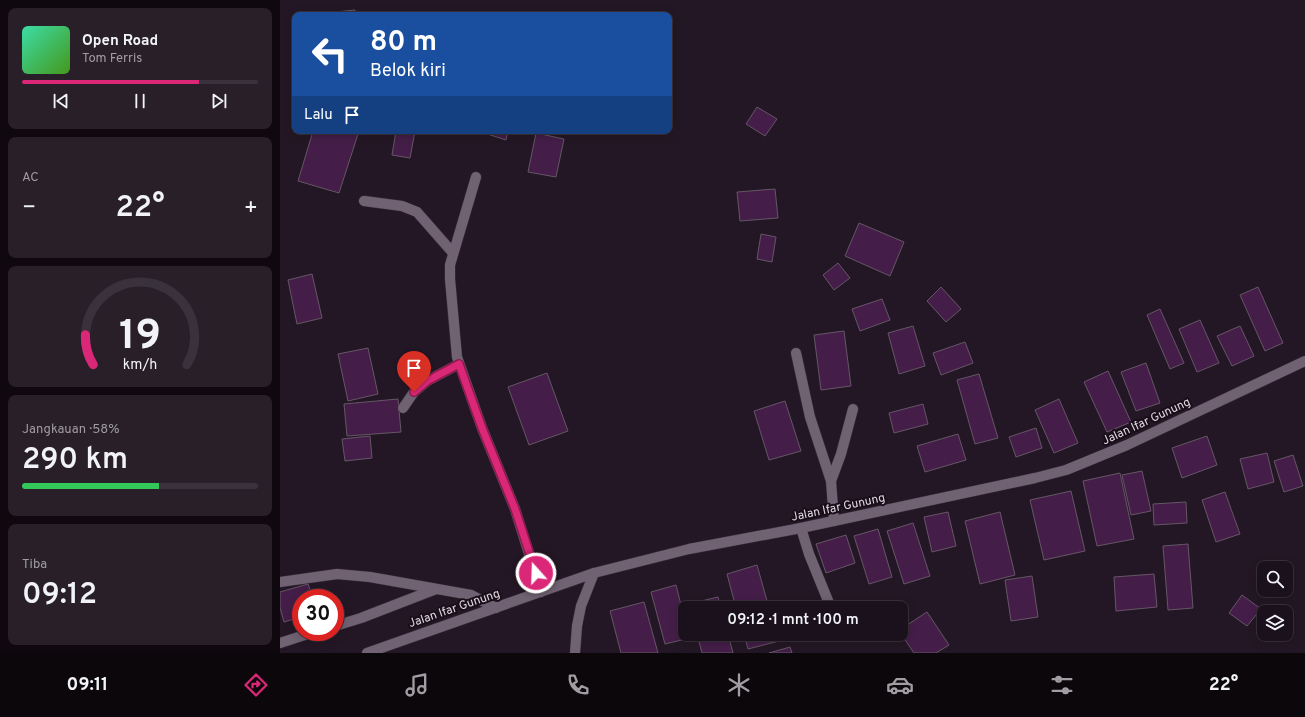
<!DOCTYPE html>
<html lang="id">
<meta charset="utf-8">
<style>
body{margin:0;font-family:Overpass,sans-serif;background:#281f29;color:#f1f3f6;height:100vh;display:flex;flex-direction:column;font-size:15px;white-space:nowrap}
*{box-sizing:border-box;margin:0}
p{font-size:13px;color:#a09da3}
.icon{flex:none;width:22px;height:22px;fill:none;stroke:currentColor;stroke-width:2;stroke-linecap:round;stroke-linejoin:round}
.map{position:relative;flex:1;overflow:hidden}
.details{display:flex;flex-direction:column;gap:8px;padding:8px;background:#0f090f;width:280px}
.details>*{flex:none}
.top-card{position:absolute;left:12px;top:12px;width:380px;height:122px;border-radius:8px;box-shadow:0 2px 10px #0003,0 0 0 1px #39313b;background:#1a4fa0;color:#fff;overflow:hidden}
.tools{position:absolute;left:977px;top:561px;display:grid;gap:8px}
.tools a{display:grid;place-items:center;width:36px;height:36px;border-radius:8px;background:#1b111c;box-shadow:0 2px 10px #0003,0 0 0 1px #39313b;font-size:20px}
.speed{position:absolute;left:12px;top:589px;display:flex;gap:8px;font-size:20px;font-weight:700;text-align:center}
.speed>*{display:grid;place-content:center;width:52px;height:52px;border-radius:50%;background:#1b111c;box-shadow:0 2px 10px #0003,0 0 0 1px #39313b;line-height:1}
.speed .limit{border:6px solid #d22;background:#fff;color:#111}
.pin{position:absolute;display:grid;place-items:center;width:34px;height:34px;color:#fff;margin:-41px -17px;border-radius:50% 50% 50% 0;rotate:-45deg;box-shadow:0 0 4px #0007}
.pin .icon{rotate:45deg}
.me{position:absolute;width:44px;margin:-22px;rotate:340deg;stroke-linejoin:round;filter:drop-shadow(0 0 3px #0008)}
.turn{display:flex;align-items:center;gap:14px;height:84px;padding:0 12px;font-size:18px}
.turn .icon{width:52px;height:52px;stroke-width:2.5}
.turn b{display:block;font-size:28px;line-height:34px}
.then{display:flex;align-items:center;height:38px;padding:0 12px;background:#0003;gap:8px;font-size:15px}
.big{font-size:30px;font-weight:600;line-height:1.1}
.details .tile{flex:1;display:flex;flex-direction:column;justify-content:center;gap:6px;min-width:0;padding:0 14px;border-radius:8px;background:#281f29}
.details .dial{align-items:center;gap:0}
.dial svg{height:104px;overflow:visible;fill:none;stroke:#39313b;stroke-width:7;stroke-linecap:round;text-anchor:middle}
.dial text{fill:#f1f3f6;stroke:none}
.song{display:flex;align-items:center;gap:12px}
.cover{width:48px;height:48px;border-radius:6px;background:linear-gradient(135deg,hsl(160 70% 55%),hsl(100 70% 35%))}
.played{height:4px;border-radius:2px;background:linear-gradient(90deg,#db2777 75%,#39313b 75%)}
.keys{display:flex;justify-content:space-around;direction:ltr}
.heat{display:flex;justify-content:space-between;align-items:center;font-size:22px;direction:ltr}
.charge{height:6px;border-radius:3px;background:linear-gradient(90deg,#34c759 58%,#39313b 0)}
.trip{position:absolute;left:398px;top:601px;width:230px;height:40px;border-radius:8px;background:#1b111c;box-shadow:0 2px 10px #0003,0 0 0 1px #39313b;font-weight:600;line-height:40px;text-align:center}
.dock{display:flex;height:64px;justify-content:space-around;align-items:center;background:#0b070b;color:#a09da3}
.dock .icon{width:28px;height:28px}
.dock .current{color:#db2777}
.dock b{font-size:18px;color:#f1f3f6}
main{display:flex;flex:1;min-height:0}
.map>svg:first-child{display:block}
</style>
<main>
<section class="details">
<div class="tile">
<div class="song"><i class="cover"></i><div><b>Open Road</b><p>Tom Ferris</p></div></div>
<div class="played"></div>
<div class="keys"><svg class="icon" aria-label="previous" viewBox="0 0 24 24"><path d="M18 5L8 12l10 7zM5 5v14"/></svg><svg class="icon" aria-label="pause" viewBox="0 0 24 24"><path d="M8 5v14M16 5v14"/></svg><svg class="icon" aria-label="next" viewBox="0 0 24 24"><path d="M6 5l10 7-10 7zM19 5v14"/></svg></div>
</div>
<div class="tile"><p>AC</p>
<div class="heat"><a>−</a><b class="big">22°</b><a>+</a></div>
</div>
<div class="tile dial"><svg viewBox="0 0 100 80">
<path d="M14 69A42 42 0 1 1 86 69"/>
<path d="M14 69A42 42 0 0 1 8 46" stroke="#db2777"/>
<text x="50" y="56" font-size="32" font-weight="700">19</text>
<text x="50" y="72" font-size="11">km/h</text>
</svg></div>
<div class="tile"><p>Jangkauan · 58%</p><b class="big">290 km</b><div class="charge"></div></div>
<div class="tile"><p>Tiba</p><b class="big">09:12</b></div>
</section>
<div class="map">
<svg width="1025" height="653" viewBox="0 0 1025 653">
<rect width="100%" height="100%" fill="#241725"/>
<!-- building -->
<g fill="#441e48" stroke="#655666">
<path d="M75,10L76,15H56V12Z"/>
<path d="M477,107L497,119L485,136L466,124Z"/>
<path d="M33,131H79L59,193L18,181Z"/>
<path d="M116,131H135L130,158L112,155Z"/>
<path d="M198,131H228L226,140Z"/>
<path d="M256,133L284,139L276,177L248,172Z"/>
<path d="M495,189L498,218L460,221L457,192Z"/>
<path d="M579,223L624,242L610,276L565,256Z"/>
<path d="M481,234L496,237L492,262L477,259Z"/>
<path d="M558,263L570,278L554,290L543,275Z"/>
<path d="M32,274L42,318L17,324L8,280Z"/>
<path d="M661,287L681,309L666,322L647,301Z"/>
<path d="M978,287L1003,343L985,351L960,295Z"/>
<path d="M602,299L610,320L580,331L572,309Z"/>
<path d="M880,309L904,363L890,369L867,315Z"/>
<path d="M920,320L939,363L917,372L899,329Z"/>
<path d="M633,326L645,366L619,374L608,333Z"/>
<path d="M960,326L974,356L952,366L937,336Z"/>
<path d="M564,331L571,386L541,390L534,335Z"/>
<path d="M685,342L693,363L661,375L653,353Z"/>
<path d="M88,348L98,394L68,401L58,354Z"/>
<path d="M866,363L880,403L856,411L841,372Z"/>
<path d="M828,371L851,422L827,432L804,382Z"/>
<path d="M267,373L288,431L249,445L228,387Z"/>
<path d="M699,374L718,438L695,444L677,380Z"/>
<path d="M118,399L121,432L67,436L64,404Z"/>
<path d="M779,399L798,443L774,453L755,410Z"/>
<path d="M505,401L521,451L489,460L474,411Z"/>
<path d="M643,404L648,424L614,433L609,413Z"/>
<path d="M756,428L762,448L736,457L729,437Z"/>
<path d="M678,434L686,460L645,472L637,446Z"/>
<path d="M90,436L92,458L65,461L62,439Z"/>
<path d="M927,436L937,465L902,478L892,448Z"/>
<path d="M987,453L994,482L968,489L960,459Z"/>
<path d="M1013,455L1023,486L1004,492L994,461Z"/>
<path d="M862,471L871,511L851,515L842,475Z"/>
<path d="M840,473L854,539L817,546L803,481Z"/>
<path d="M791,491L805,551L764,560L750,500Z"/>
<path d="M945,492L960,534L936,542L922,500Z"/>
<path d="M906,502L907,523L874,525L873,504Z"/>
<path d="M668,512L676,546L652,552L644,517Z"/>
<path d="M720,512L735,575L700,584L685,521Z"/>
<path d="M633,523L650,576L624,584L607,531Z"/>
<path d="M598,529L612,577L589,584L574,536Z"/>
<path d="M566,535L575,563L546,573L536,544Z"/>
<path d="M908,544L913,608L888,610L883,546Z"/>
<path d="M477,565L489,608H456L447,574Z"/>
<path d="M874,574L877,607L836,611L834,577Z"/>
<path d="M752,576L758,617L731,621L725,580Z"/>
<path d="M28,584L33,598H21V617L4,622L0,608V592Z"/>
<path d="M396,585L405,621V634H408L410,638L385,644L371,592Z"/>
<path d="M962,595L981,609L967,626L949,613Z"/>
<path d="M438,597L441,608H410L409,604Z"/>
<path d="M364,602L378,653H341L330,611Z"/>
<path d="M647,612L669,645L656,653H634L621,634V629Z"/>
<path d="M417,634H448L453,653H422Z"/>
<path d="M464,634H497L499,641L468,649Z"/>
<path d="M510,647L512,653H489Z"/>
</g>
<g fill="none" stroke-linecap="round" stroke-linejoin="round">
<defs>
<g id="minor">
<path d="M196,177L170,265V279L177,357L202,428L235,509L261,592"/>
<path d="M84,201L122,206L137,212L173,253"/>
<path d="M516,353L530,417L551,481"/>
<path d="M123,408L134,392L147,381L179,364"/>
<path d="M554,521L551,481L561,454L573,409"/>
<path d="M521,528L529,554L551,608"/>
<path d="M0,582L57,574L90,577L191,595L216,608"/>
<path d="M55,626L81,618L156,589"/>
<path d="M0,643L34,632"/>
<path d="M87,653L314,573L409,549L521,528L755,478L786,470L847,445L1025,361"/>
<path d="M295,653L297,626L301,606L314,573"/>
</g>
</defs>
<!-- minor casing -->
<use href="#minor" stroke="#3c323d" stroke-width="11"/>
<!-- minor -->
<use href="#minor" stroke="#716273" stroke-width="10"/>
</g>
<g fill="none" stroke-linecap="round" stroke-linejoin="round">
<defs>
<path id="route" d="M134,392L147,381L179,364L202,428L235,509L256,573"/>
</defs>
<!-- route casing -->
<use href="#route" stroke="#8e194d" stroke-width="10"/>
<!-- route -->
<use href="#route" stroke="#db2777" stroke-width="7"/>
</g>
<g text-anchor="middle" stroke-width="4" stroke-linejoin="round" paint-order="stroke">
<!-- street labels -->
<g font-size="12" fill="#e1d8e2" stroke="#1a0e1b">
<text transform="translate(866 421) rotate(-25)" y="4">Jalan Ifar Gunung</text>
<text transform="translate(558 507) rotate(-12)" y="4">Jalan Ifar Gunung</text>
<text transform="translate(174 608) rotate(-19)" y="4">Jalan Ifar Gunung</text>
</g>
</g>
</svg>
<div class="tools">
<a><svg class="icon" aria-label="search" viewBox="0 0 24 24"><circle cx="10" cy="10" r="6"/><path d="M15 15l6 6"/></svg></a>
<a><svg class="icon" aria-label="layers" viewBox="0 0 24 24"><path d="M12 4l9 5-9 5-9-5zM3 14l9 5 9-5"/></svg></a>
</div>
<div class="speed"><div class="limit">30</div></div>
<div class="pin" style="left:134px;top:392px;background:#d93025"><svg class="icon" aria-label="arrive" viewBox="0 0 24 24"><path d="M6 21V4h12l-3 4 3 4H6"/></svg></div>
<svg class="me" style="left:256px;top:573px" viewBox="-20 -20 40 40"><circle r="17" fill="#db2777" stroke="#fff" stroke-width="3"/><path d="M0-11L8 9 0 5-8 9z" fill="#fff"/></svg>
<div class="trip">09:12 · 1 mnt · 100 m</div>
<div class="top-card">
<div class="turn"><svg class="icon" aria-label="left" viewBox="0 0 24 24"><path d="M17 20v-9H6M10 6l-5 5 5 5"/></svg><div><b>80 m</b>Belok kiri</div></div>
<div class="then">Lalu<svg class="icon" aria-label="arrive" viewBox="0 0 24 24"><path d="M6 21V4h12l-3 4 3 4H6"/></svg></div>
</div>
</div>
</main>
<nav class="dock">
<b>09:11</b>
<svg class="icon current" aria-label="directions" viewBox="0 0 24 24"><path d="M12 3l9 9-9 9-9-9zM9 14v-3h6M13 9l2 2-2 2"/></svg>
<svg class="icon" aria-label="music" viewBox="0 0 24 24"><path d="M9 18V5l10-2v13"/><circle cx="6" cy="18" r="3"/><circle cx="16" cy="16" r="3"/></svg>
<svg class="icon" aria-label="phone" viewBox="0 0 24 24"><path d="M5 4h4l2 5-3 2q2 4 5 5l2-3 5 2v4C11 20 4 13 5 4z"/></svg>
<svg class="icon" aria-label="climate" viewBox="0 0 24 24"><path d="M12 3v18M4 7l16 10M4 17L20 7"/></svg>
<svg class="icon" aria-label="car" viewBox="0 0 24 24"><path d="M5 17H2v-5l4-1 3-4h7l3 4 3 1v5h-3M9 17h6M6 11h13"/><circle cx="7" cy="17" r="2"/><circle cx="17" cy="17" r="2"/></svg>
<svg class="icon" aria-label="filters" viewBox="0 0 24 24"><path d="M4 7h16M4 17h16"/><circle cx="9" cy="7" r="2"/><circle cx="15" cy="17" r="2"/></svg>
<b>22°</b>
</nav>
